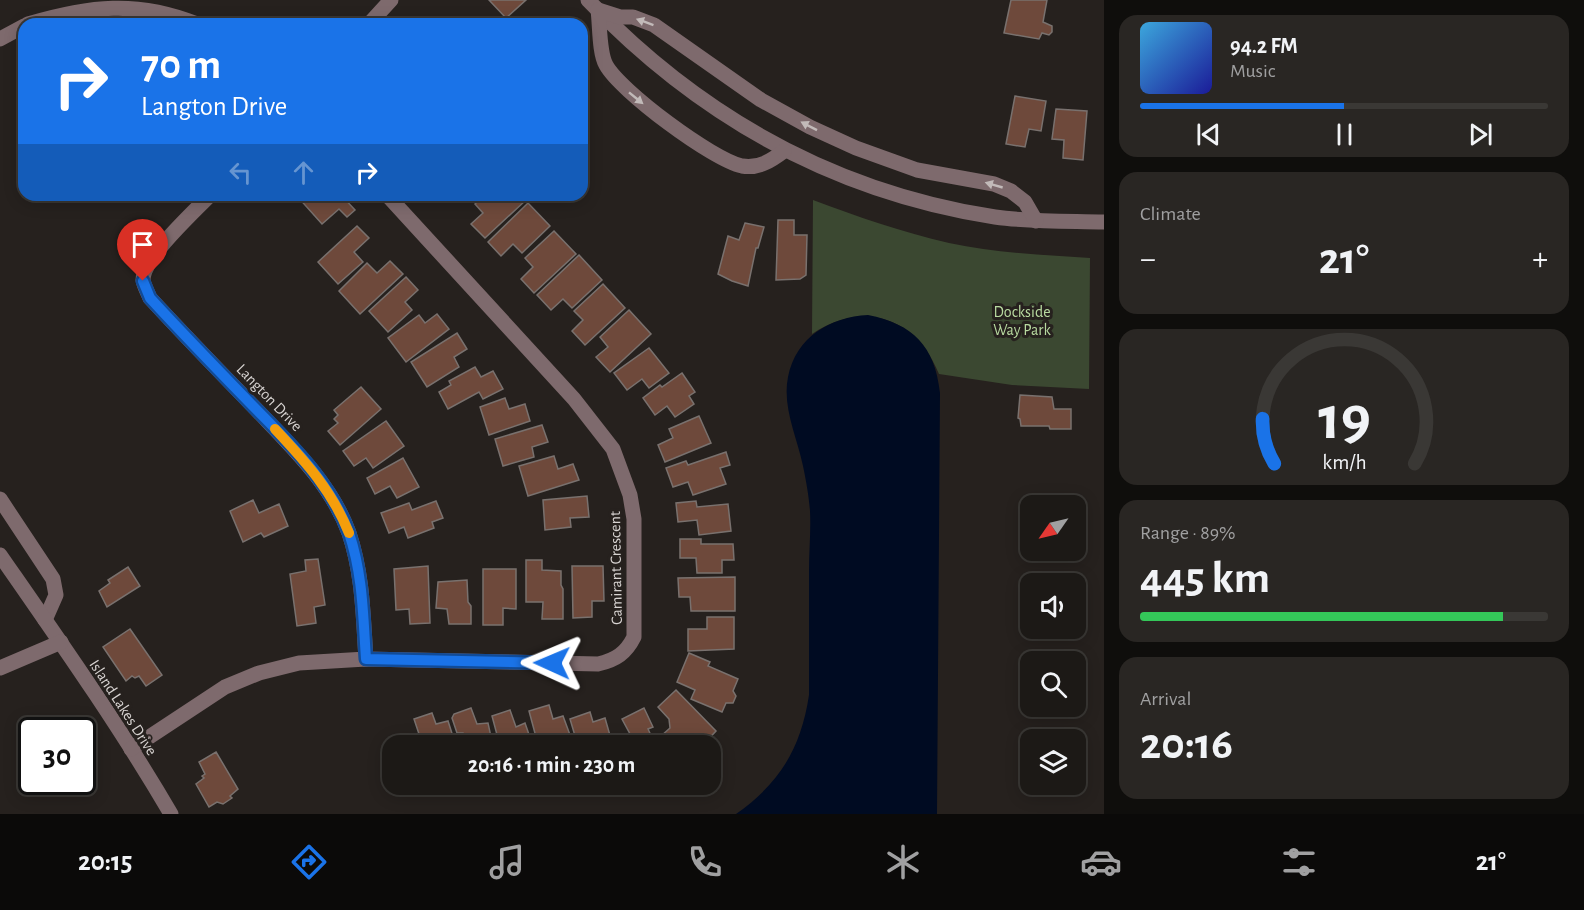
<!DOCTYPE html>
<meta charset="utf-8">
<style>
body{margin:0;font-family:"Alegreya Sans",sans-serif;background:#292623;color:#f1f3f6;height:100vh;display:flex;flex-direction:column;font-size:22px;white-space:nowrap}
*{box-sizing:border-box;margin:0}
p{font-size:20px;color:#a0a0a1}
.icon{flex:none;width:33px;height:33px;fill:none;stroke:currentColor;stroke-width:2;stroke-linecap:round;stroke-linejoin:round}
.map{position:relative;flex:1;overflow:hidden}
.details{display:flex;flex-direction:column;gap:15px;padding:15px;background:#0f0e0c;width:480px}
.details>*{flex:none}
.banner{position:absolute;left:18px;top:18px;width:570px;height:183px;border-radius:18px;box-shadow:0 3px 15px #0003,0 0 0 2px #3a3835;background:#1a73e8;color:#fff;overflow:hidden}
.needle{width:39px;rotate:236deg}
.buttons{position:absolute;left:1020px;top:495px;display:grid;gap:12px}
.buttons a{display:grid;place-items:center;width:66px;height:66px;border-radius:12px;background:#1c1916;box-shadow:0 3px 15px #0003,0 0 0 2px #3a3835;font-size:30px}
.speed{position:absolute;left:18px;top:717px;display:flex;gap:12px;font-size:30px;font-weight:700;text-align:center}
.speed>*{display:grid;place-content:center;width:78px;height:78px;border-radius:50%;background:#1c1916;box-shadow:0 3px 15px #0003,0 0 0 2px #3a3835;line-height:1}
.speed .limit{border:3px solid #111;border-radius:9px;background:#fff;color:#111}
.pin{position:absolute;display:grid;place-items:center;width:51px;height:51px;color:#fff;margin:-62px -26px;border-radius:50% 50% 50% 0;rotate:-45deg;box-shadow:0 0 6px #0007}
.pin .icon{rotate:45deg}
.me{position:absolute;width:66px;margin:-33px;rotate:271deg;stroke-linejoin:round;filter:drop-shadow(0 0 4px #0008)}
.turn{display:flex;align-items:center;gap:21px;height:126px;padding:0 24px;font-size:27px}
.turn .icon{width:78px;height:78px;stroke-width:2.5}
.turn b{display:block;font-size:42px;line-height:51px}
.lanes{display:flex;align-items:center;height:57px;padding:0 24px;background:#0003;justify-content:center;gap:30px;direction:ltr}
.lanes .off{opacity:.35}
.big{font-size:45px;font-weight:700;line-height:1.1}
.details .tile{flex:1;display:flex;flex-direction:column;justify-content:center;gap:9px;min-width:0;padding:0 21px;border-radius:18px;background:#292623}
.details .dial{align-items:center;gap:0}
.dial svg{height:156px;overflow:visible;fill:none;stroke:#3a3835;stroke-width:7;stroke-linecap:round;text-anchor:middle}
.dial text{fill:#f1f3f6;stroke:none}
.song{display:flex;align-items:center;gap:18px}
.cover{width:72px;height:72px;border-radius:9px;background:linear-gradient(135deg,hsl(200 70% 55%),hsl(240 70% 35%))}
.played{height:6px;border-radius:3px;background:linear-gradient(90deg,#1a73e8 50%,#3a3835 50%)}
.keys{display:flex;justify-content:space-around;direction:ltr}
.heat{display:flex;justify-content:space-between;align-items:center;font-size:33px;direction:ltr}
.charge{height:9px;border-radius:4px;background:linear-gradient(90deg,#34c759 89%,#3a3835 0)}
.trip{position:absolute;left:382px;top:735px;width:339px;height:60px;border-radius:18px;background:#1c1916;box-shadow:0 3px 15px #0003,0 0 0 2px #3a3835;font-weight:700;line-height:60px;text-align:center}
.tab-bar{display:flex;height:96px;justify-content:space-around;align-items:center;background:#0b0a09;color:#a0a0a1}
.tab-bar .icon{width:42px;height:42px}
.tab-bar .current{color:#1a73e8}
.tab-bar b{font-size:27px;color:#f1f3f6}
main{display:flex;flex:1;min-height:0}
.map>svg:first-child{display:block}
</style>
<main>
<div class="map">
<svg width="1104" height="814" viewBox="0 0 1104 814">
<rect width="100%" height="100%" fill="#26211e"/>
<!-- green -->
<path fill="#3b4831" d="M813,200C858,217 902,232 949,243C995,253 1043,255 1090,258L1089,389L1012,385L939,374C916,317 863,300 812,334Z"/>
<!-- water -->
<path fill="#000b22" d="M868,315C913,324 935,346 940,393L937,814H736C780,783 801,748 809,695C809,653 809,612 809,571C809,551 811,531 810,511C809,497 806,480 803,466C797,437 782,407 788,377C796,337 830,317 868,315Z"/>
<!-- building -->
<g fill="#6e493b" stroke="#79716e" stroke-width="1.5">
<path d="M489,0H526L506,18Z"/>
<path d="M1011,0H1047L1043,22L1052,26V32L1049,35L1042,33L1039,39L1004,33Z"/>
<path d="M1015,96L1046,101L1041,131L1029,129L1025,147L1006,144Z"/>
<path d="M1056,109L1087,111L1083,160L1063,158L1064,140L1052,139Z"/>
<path d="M293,195H341L355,210L347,217L339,209L322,224L297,196L295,198Z"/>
<path d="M484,195H521L526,200L485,238L471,224L483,213L475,204Z"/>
<path d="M528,203L550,226L522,253L513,244L501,256L488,242Z"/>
<path d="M778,220H794V235H807L806,275L800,279L776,280Z"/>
<path d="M745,223L764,227L758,248H756L748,286L732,281L718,274L728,236L739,240Z"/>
<path d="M357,226L369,238L354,252L363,262L338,284L318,262Z"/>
<path d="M554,231L576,254L534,293L521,279L533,267L525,258Z"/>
<path d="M579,255L602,280L572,308L563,299L551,310L537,295Z"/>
<path d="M390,261L403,274L360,314L339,291L367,263L377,273Z"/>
<path d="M406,277L418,290L405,302L412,310L388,332L369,311Z"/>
<path d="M603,284L625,308L585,345L572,331L583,320L574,311Z"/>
<path d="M629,310L651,334L610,372L596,357L608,347L600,337Z"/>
<path d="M437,314L449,329L406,362L388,338L419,315L425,323Z"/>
<path d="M457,333L467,349L454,357L459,367L427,387L411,362Z"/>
<path d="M649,348L669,373L649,388L642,379L627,390L614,373Z"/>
<path d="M475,367L481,377L493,371L503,389L483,399L479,392L448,409L439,392L451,385L449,381Z"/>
<path d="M682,373L695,392L689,396L694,404L675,417L667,406L655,415L643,398L660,385L662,387Z"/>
<path d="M361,387L381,409L340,445L328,431L338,423L334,419L338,415L334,410Z"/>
<path d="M1020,395L1052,397L1054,409H1071V429H1050L1049,426H1021L1020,419L1018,418Z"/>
<path d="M505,398L509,409L525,404L530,421L489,435L480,407Z"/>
<path d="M699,416L711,443L665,462L658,445L673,438L669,429Z"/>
<path d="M386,421L404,446L373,468L366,458L354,466L343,451Z"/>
<path d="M542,425L548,442L532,447L534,457L503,466L495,439Z"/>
<path d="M726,452L730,465L720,468L726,484L693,495L688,482L673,487L666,468L686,461L688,465Z"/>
<path d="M554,456L558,469L573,464L579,480L528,496L519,466Z"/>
<path d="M403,458L419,487L397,498L390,486L375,494L367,478Z"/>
<path d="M587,496L589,517L570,518L571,527L545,530L543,500Z"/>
<path d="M253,500L259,513L279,504L288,526L264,537L261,533L243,542L230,511Z"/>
<path d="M436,501L443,518L432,522L434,528L408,538L404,527L389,533L381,513L409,503L412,510Z"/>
<path d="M696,501L697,507L728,504L731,531L699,535L697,520L678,522L676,503Z"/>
<path d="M680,539H701V544H733L734,560H722V573H697L696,558H680Z"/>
<path d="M318,559L325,605L314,607L316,623L297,626L290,574L306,571L305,560Z"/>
<path d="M526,560H542V570L561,571V585L563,589V619H542L543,602H526Z"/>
<path d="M428,566L430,623L410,624L409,609L396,610L394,569Z"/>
<path d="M572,566H603L604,601H592V617L573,618Z"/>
<path d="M128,567L140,586L107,607L99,591L110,583L108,580Z"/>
<path d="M483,569H516V609L503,608V625H483Z"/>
<path d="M735,577V611H691L690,597H679L678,578Z"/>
<path d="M467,580L468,602L471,606V624H449L447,609L436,608L438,582Z"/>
<path d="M707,617H734V649L688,651V629H707Z"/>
<path d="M130,629L162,675L146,686L139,676L135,678L132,676L126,681L103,647Z"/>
<path d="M689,653L710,662L708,666L738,679L733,691L736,696L733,703H726L722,712L691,699L695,690L677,682Z"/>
<path d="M676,690L716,731L702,746H670L661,736L670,728L669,719L658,707Z"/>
<path d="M549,705L553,719L563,716L573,743L566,746H548L542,735L536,737L529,711Z"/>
<path d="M471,708L477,724L488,723L493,746H466L463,733H457L452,718L454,714Z"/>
<path d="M644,708L653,727L648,729L656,746H622L619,740L630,734L622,719Z"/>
<path d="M510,710L516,727L525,723L533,746H500L492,716Z"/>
<path d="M590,712L593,722L605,718L613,746H578L570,719Z"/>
<path d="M432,713L436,724L448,721L456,746H423L414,719Z"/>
<path d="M216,752L238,789L230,796L232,798L223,804L217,802L209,807L196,784L204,778L202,776L205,774L199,762Z"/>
</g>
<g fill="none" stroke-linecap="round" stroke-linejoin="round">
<!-- minor -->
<g stroke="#7e6a6d" stroke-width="15">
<path d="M588,0C700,117 834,192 995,217C1031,222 1068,221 1104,222"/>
<path d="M28,24C89,6 137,0 197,24"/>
<path d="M369,24L391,0"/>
<path d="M0,39L24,26"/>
<path d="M784,151C772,160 759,169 742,166C713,160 620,91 606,65C599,53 600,25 598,10L620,17H633L654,25L761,100L810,127L856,148L917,170L994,184L1011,191L1025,202L1036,221"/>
<path d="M210,195C194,212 143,258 143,280C144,286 148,293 150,298C184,335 219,371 254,407C290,445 331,483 349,533C363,575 363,616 366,659"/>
<path d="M0,499L53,579L56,595L45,620"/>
<path d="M0,555C59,640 119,725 171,814"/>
<path d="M0,668L61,642"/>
<path d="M131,749L225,687L259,673L299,663L366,659L598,664C616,660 626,653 634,637V519L630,495L613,449L574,399L387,195"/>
</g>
</g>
<!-- one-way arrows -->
<defs><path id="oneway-solid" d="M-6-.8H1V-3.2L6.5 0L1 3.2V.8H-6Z" transform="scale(1.5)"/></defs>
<g fill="#c2bab9">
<use href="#oneway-solid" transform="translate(645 22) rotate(-160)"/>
<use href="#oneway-solid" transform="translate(636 98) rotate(39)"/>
<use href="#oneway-solid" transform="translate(809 126) rotate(-153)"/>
<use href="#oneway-solid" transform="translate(994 185) rotate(-164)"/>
</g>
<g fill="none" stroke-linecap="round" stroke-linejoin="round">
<defs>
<path id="route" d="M143,281L150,298C183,334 217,369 251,404C288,442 330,481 349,533C363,575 363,616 366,659L552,663"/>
</defs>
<!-- route casing -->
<use href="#route" stroke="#114b97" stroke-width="15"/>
<!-- route -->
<use href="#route" stroke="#1a73e8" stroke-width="10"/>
<!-- slow -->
<path stroke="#f59e0b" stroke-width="10" d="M275,429C306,462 332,491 349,533"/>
</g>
<g text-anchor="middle" stroke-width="6" stroke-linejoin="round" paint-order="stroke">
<!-- park labels -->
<g font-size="16" fill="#b8daa0" stroke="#26211e">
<text x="1022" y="317">Dockside<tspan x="1022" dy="18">Way Park</tspan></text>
</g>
<!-- street labels -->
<g font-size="16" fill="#d8d4d2" stroke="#26211e">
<text transform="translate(270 397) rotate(46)" y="6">Langton Drive</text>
<text transform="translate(615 568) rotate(-91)" y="6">Camirant Crescent</text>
<text transform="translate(124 707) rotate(57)" y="6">Island Lakes Drive</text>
</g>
</g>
</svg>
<div class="buttons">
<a><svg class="needle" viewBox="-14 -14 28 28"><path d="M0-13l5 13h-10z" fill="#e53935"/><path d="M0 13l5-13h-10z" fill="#a0a0a1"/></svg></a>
<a><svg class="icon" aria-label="sound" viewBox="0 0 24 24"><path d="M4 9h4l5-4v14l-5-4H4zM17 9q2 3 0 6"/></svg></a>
<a><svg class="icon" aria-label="search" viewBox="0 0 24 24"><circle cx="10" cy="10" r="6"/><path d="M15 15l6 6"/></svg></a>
<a><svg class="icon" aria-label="layers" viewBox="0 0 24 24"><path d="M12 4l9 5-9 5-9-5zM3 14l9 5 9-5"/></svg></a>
</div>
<div class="speed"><div class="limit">30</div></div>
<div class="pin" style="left:143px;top:281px;background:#d93025"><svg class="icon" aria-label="arrive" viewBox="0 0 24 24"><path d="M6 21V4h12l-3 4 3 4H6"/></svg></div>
<svg class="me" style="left:552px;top:663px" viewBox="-20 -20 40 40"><path d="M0-17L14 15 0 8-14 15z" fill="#1a73e8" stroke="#fff" stroke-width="4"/></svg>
<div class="trip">20:16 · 1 min · 230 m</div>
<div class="banner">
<div class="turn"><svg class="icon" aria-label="right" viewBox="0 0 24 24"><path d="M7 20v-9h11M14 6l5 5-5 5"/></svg><div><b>70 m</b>Langton Drive</div></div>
<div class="lanes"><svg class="icon off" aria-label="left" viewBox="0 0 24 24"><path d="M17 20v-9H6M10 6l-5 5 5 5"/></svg><svg class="icon off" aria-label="ahead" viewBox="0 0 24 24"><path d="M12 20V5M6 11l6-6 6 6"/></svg><svg class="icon" aria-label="right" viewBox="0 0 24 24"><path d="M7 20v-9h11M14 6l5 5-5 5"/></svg></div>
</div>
</div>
<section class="details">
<div class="tile">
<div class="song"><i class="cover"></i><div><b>94.2 FM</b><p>Music</p></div></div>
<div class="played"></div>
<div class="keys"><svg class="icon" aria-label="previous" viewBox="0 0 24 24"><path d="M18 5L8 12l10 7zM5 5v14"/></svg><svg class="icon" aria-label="pause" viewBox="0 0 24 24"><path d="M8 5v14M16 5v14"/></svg><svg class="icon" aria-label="next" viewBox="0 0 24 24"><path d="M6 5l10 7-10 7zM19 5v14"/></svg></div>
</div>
<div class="tile"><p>Climate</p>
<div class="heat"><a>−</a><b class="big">21°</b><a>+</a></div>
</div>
<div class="tile dial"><svg viewBox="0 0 100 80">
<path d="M14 69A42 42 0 1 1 86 69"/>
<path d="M14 69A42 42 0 0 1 8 46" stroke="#1a73e8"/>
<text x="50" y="56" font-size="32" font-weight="700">19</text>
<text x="50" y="72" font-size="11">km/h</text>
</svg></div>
<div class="tile"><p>Range · 89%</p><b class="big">445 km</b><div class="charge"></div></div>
<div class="tile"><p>Arrival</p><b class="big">20:16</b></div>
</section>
</main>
<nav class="tab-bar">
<b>20:15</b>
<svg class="icon current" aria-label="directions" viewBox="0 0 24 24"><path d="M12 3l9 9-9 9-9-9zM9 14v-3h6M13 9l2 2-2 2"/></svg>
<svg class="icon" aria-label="music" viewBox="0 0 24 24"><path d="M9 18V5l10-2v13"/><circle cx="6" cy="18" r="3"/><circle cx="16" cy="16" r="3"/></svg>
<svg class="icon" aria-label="phone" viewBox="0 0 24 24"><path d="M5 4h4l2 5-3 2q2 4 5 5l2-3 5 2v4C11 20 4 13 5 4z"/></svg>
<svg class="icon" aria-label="climate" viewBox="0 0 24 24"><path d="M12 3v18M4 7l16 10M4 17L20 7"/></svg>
<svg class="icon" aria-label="car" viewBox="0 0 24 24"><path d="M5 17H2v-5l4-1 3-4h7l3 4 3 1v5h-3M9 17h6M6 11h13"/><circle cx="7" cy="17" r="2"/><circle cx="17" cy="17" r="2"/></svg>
<svg class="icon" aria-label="filters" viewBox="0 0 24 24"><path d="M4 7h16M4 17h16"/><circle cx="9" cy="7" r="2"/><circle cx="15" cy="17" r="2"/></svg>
<b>21°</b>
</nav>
